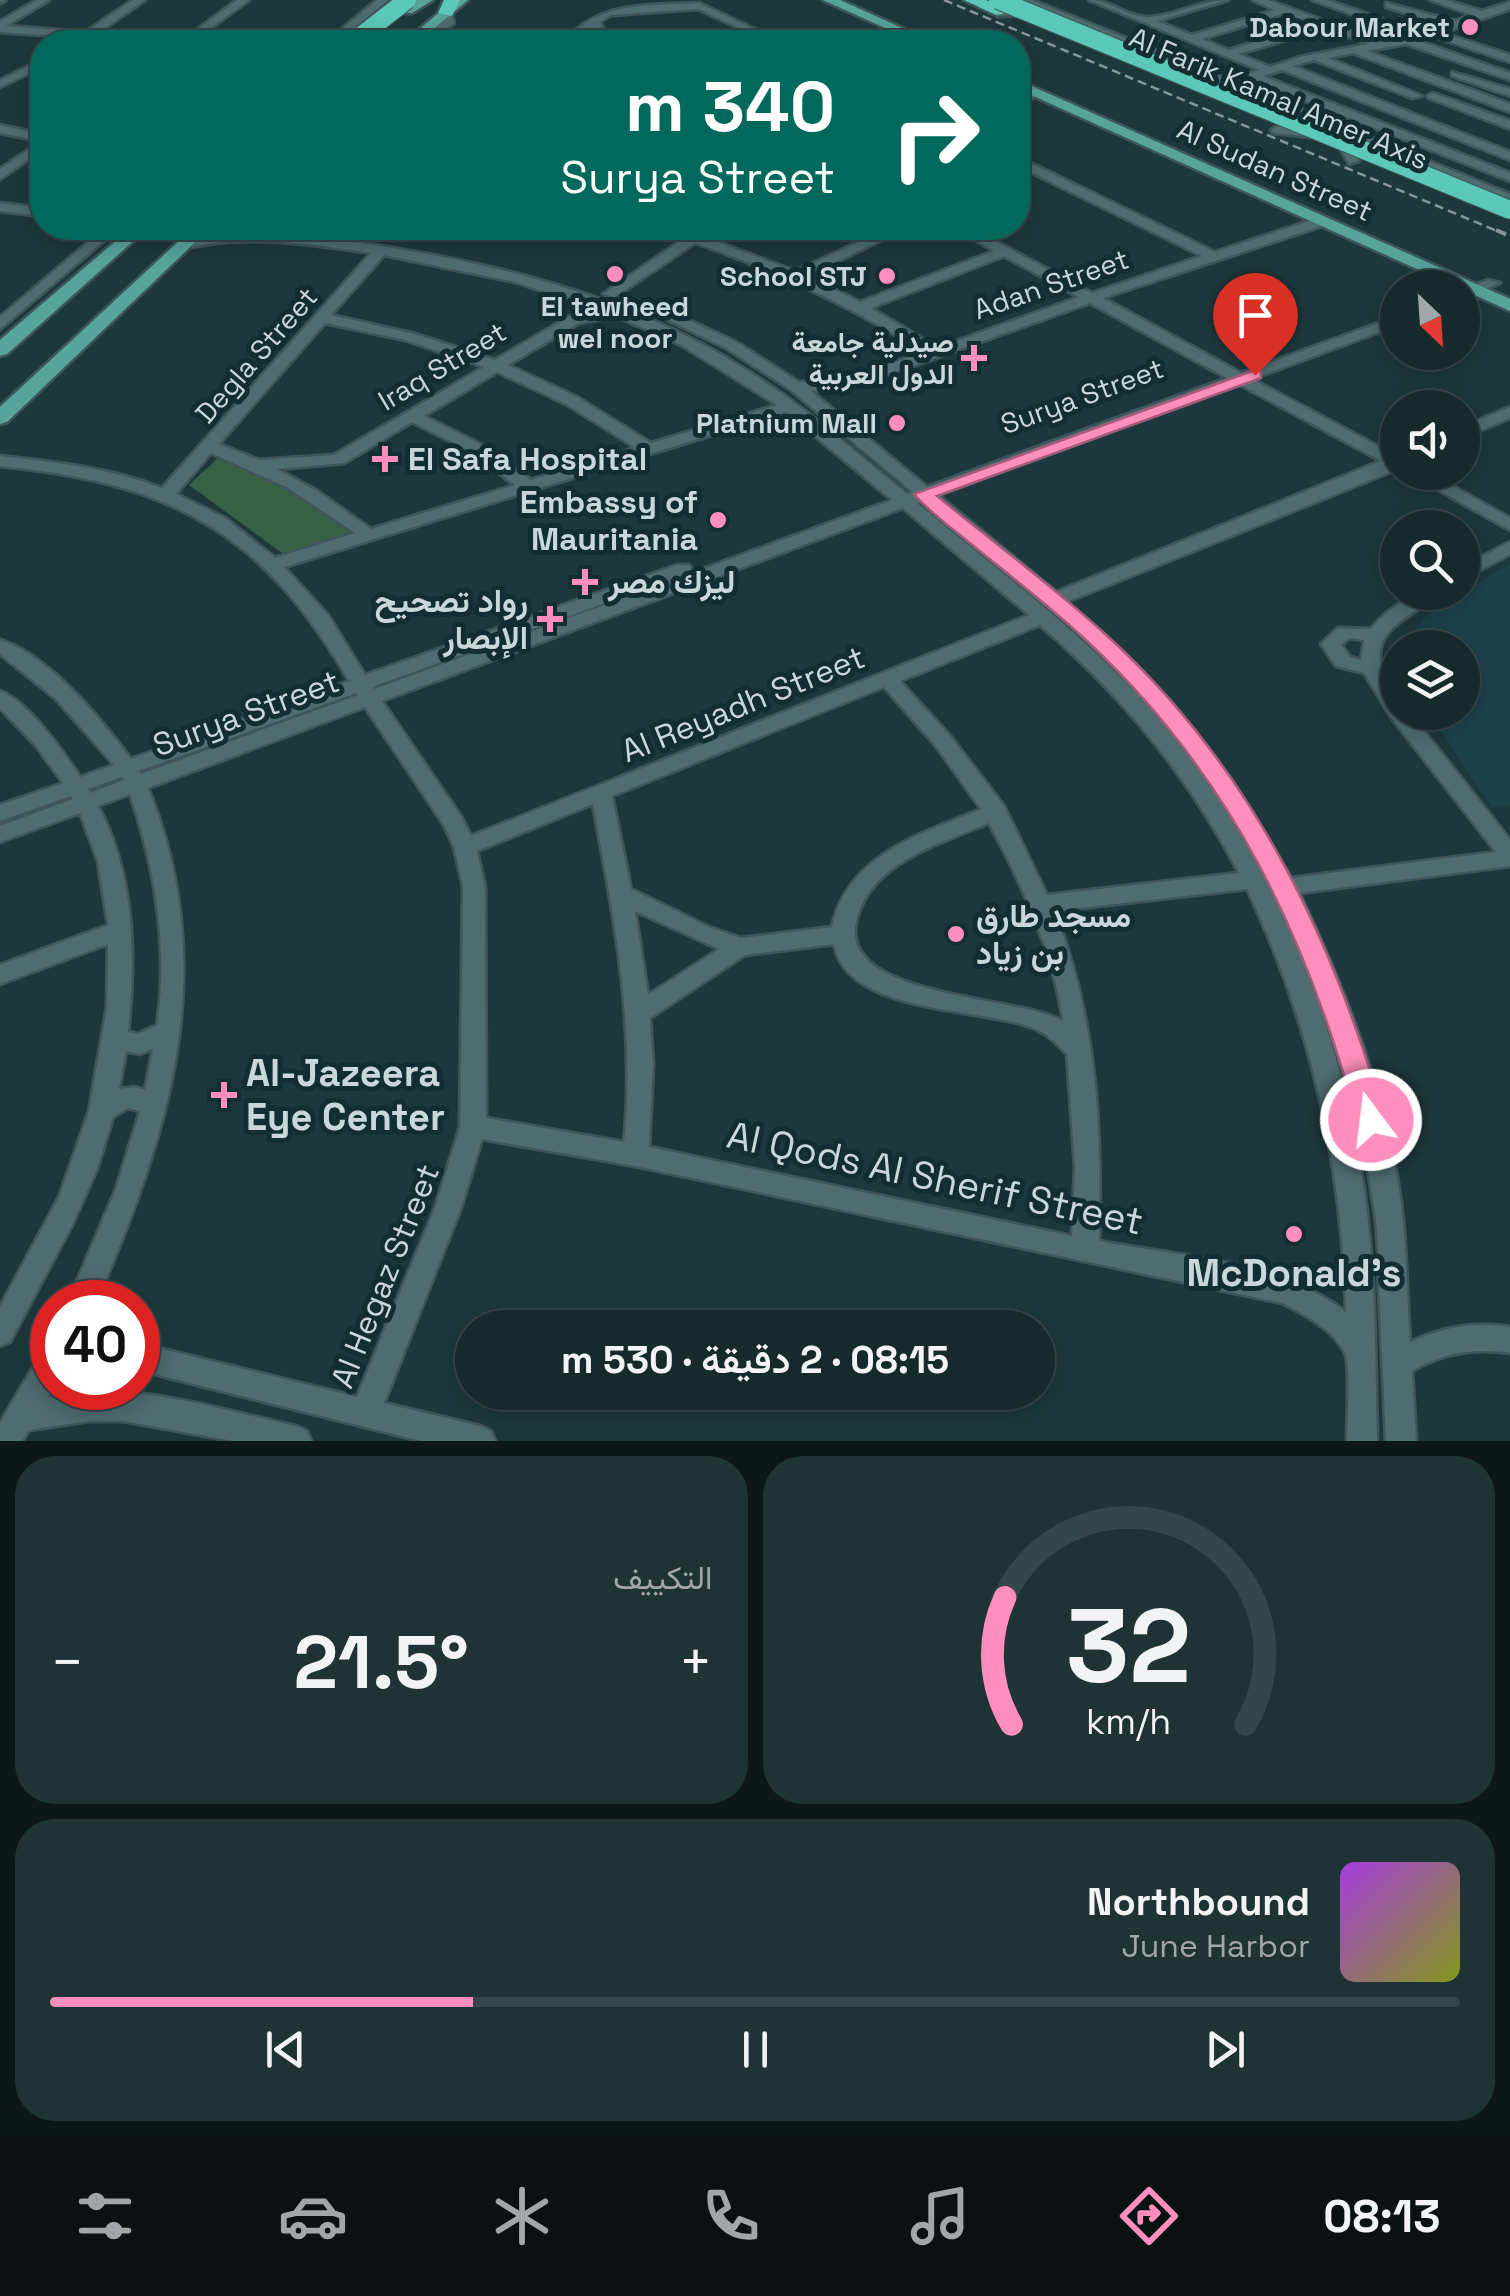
<!DOCTYPE html>
<html lang="ar">
<meta charset="utf-8">
<style>
body{margin:0;font-family:"Space Grotesk",Vazirmatn,sans-serif;background:#1f3236;color:#f1f3f6;direction:rtl;height:100vh;display:flex;flex-direction:column;font-size:38px;white-space:nowrap}
*{box-sizing:border-box;margin:0}
p{font-size:32px;color:#9ea7aa}
.icon{flex:none;width:55px;height:55px;fill:none;stroke:currentColor;stroke-width:2;stroke-linecap:round;stroke-linejoin:round}
.map{position:relative;height:1441px;overflow:hidden;direction:ltr}
.side{display:flex;flex-direction:column;gap:15px;padding:15px;background:#0c1719;flex:1}
.side>*{flex:none}
.hud{position:absolute;left:30px;top:30px;width:1000px;height:210px;border-radius:40px;box-shadow:0 5px 25px #0003,0 0 0 2px #35464a;direction:rtl;background:#00695c;color:#fff;overflow:hidden}
.needle{width:65px;rotate:155deg}
.buttons{position:absolute;left:1380px;top:270px;display:grid;gap:20px}
.buttons a{display:grid;place-items:center;width:100px;height:100px;border-radius:50%;background:#162a2e;box-shadow:0 5px 25px #0003,0 0 0 2px #35464a;font-size:50px}
.speed{position:absolute;left:30px;top:1280px;display:flex;gap:20px;font-size:50px;font-weight:700;text-align:center}
.speed>*{display:grid;place-content:center;width:130px;height:130px;border-radius:50%;background:#162a2e;box-shadow:0 5px 25px #0003,0 0 0 2px #35464a;line-height:1}
.speed .limit{border:15px solid #d22;background:#fff;color:#111}
.pin{position:absolute;display:grid;place-items:center;width:85px;height:85px;color:#fff;margin:-102px -42px;border-radius:50% 50% 50% 0;rotate:-45deg;box-shadow:0 0 10px #0007}
.pin .icon{rotate:45deg}
.me{position:absolute;width:110px;margin:-55px;rotate:345deg;stroke-linejoin:round;filter:drop-shadow(0 0 8px #0008)}
.turn{display:flex;align-items:center;gap:35px;height:210px;padding:0 30px;font-size:45px}
.turn .icon{width:130px;height:130px;stroke-width:2.5}
.turn b{display:block;font-size:70px;line-height:85px}
.big{font-size:75px;font-weight:600;line-height:1.1}
.side .tile{flex:1;display:flex;flex-direction:column;justify-content:center;gap:15px;min-width:0;padding:0 35px;border-radius:40px;background:#1f3236}
.side .dial{align-items:center;gap:0}
.dial svg{height:260px;overflow:visible;fill:none;stroke:#35464a;stroke-width:7;stroke-linecap:round;text-anchor:middle}
.dial text{fill:#f1f3f6;stroke:none}
.song{display:flex;align-items:center;gap:30px}
.cover{width:120px;height:120px;border-radius:15px;background:linear-gradient(135deg,hsl(280 70% 55%),hsl(70 70% 35%))}
.played{height:10px;border-radius:5px;background:linear-gradient(90deg,#fe8ebd 30%,#35464a 30%)}
.keys{display:flex;justify-content:space-around;direction:ltr}
.heat{display:flex;justify-content:space-between;align-items:center;font-size:55px;direction:ltr}
.side .tiles{flex:1;display:grid;gap:15px;grid-template-columns:1fr 1fr}
.tile:last-child{grid-column:span 2}
.trip{position:absolute;left:455px;top:1310px;width:600px;height:100px;border-radius:50px;background:#162a2e;box-shadow:0 5px 25px #0003,0 0 0 2px #35464a;font-weight:600;line-height:100px;text-align:center;direction:rtl}
.tab-bar{display:flex;height:160px;justify-content:space-around;align-items:center;background:#091112;color:#9ea7aa}
.tab-bar .icon{width:70px;height:70px}
.tab-bar .selected{color:#fe8ebd}
.tab-bar b{font-size:45px;color:#f1f3f6}
.map>svg:first-child{display:block}
</style>
<div class="map">
<svg width="1510" height="1441" viewBox="0 0 1510 1441">
<rect width="100%" height="100%" fill="#1d383d"/>
<!-- built -->
<path fill="#1c4249" d="M1510,564V805L1492,807L1429,713L1462,712V648L1403,647L1431,610Z"/>
<!-- green -->
<path fill="#376044" d="M220,456L286,489L353,532L286,556L189,485Z"/>
<g fill="none" stroke-linecap="round" stroke-linejoin="round">
<defs>
<g id="minor">
<path d="M0,0H6L1,3Z"/>
<path d="M37,0H49L6,26L85,32L133,0H145L98,33L182,41L237,0H249L192,42H140L0,32V21Z"/>
<path d="M377,0H388L337,42H326Z"/>
<path d="M1018,0H1032L1229,80L1259,70L1089,0C1110,0 1130,18 1150,17C1177,15 1201,0 1228,0L1157,21L1192,35L1275,10L1253,0H1268L1382,42L1412,36L1312,0H1327L1422,33L1444,25L1386,7V3L1454,21L1472,15L1430,0H1446L1482,11L1510,2V9L1443,33L1510,55V62L1432,36L1419,41L1510,73V80L1406,44L1367,51L1510,104V112L1353,53L1328,58L1422,96L1412,98L1314,60L1293,66L1510,152V160L1282,70L1263,76L1510,173V181L1252,80L1239,84L1510,194V203L1372,147L1354,150L1359,161L1349,164L1340,147L1361,143L1321,126V132L1312,137L1273,133L1271,130L1277,126L1310,128L1305,120L1043,12L1038,15L997,16V12L1001,11L1036,9ZM1285,13L1314,24L1229,50L1202,39ZM1324,28L1369,44L1304,56L1270,67L1239,54Z"/>
<path d="M699,3L782,42H769L698,9L611,15L600,22L603,27L585,31L574,42H563C601,0 646,6 699,3Z"/>
<path d="M442,11H450L454,23L431,42H420L444,20Z"/>
<path d="M901,28L906,31L905,33L866,42H850Z"/>
<path d="M42,60V67L0,87V80Z"/>
<path d="M1452,72L1510,89V96L1452,76Z"/>
<path d="M1035,92L1045,94L1018,103V97Z"/>
<path d="M1433,93L1510,121V129L1429,98L1427,96Z"/>
<path d="M0,125L42,134V150L0,179V169L41,141L0,133Z"/>
<path d="M1018,157L1215,252L1318,218H1328V224L1103,298L1241,373L1398,316V325L1252,379L1398,457V469L1066,602L1170,701L1233,782L1291,878L1496,852L1391,717L1364,673L1336,666L1321,644L1338,628L1371,629C1389,607 1412,592 1441,592C1418,615 1369,627 1382,668C1387,687 1398,692 1398,712H1409L1510,840V866L1299,893C1348,995 1391,1106 1403,1220C1407,1260 1407,1301 1410,1342C1443,1327 1474,1321 1510,1327V1353C1474,1348 1443,1352 1412,1371L1416,1441H1386C1384,1390 1381,1341 1379,1290C1378,1265 1379,1239 1375,1215C1352,1043 1274,836 1154,708C1082,633 1003,567 923,501L917,503C990,564 1069,622 1134,691C1255,822 1332,994 1361,1170C1376,1259 1375,1351 1377,1441H1347C1347,1424 1351,1365 1345,1353C1334,1330 1304,1314 1282,1303L635,1166L482,1139L461,1208L384,1403L480,1426L491,1431L495,1441H421L138,1370V1343L357,1397L435,1208L460,1127L463,887L454,847L444,825L365,707L148,788C221,967 170,1133 96,1302H68L116,1189L140,1111L128,1108L113,1117L97,1169L72,1225L10,1342L0,1346V1307L59,1197L89,1111L107,1007L108,944L0,984V965L108,925L98,862L80,813L0,842V826L73,799L71,796L0,821V805L63,783L37,747L0,708V691C27,700 64,752 80,777L114,765L56,699L0,654V640C49,655 101,719 131,759L349,681C262,530 170,483 0,466V456C55,462 110,468 162,488L371,253C307,244 246,233 183,249L176,245L178,242C242,226 302,235 366,244C498,263 631,297 745,369C803,405 854,451 907,494L913,492L791,390L726,348L639,306L651,303L736,342L799,382L841,381L923,352C851,306 777,271 695,243L615,297L603,294L683,239L654,228C667,228 678,232 690,233C701,234 714,228 726,228L707,238L795,271L890,228H906L807,276L860,302L994,251L956,228H971L1092,293L1202,256L1018,166ZM384,255L515,282L600,310L570,316L495,360L415,334L331,315ZM1004,256L1079,297L937,348L871,308ZM1090,303L1227,378L927,487L811,391L848,389ZM616,316L681,345L777,405L651,443L577,397L508,365L579,323ZM325,323L405,340L484,367L334,455L259,460L219,444ZM497,372L566,404L636,448L531,480L480,444L424,416ZM1239,384L1381,461L1056,592L938,495ZM786,412L892,500L374,689L372,687L689,573L692,569L689,565H677L365,675L328,615L284,567ZM412,422L468,450L515,485L371,529L317,491L277,469L344,463ZM211,453L286,487L355,533L275,558L225,518L176,494ZM903,508L1029,615L471,836L462,818L382,701ZM1040,625C1122,695 1189,777 1239,873L1047,895L1004,806L951,737L900,681ZM1349,638L1364,640L1361,660L1350,657L1341,645ZM884,687L936,746L981,809C921,834 847,855 832,927L741,938L709,927L631,889L612,796ZM356,693L358,695L141,774L139,771ZM122,777L124,780L90,793L88,789ZM130,794C155,868 169,947 157,1025L138,1034L128,1032C136,955 135,876 98,806ZM593,804C614,916 636,1027 624,1142L486,1118L485,887L477,851ZM989,823C1022,884 1053,951 1063,1021C1019,995 833,999 857,918C872,862 941,843 989,823ZM1247,889C1311,1023 1342,1164 1346,1312C1280,1261 1179,1256 1099,1241C1102,1127 1097,1018 1054,911ZM635,911L719,949L648,995ZM834,944C847,1017 988,1006 1037,1030C1049,1035 1058,1045 1067,1054L1075,1167L1072,1236L649,1147L653,1064L650,1018L745,955ZM153,1049L145,1090L134,1087L119,1089L126,1051L140,1054Z"/>
<path d="M0,203L42,208V216L0,211Z"/>
<path d="M105,228H119L0,329V317Z"/>
<path d="M382,228H401L360,243L353,239Z"/>
<path d="M1488,280L1500,283L1462,299V290Z"/>
<path d="M1510,407V418L1462,438V427Z"/>
<path d="M1406,472H1427L1510,518V530Z"/>
<path d="M1510,542V554L1462,580V567Z"/>
<path d="M52,1348L53,1388L48,1397C129,1379 217,1409 296,1426L307,1431L311,1441H233L123,1421H89L29,1430L22,1441H0V1423L42,1352Z"/>
</g>
<g id="major">
<path d="M417,0H433L412,13H402V7Z"/>
<path d="M454,0H468L418,42H404Z"/>
<path d="M823,0H840L933,42H916Z"/>
<path d="M1018,80L1510,299V311L1018,89Z"/>
<path d="M131,228H148L7,354L0,356V340Z"/>
<path d="M193,228H210L7,422L0,424V407Z"/>
</g>
<g id="highway">
<path d="M444,0H460L452,16L438,13Z"/>
<path d="M964,0H986L1010,12L996,15Z"/>
</g>
</defs>
<!-- minor casing -->
<use href="#minor" stroke="#3e565b" stroke-width="5"/>
<!-- major casing -->
<use href="#major" stroke="#3e565b" stroke-width="5"/>
<!-- highway casing -->
<use href="#highway" stroke="#3e565b" stroke-width="5"/>
<!-- minor -->
<use href="#minor" fill="#4f6c71" fill-rule="evenodd"/>
<!-- major -->
<use href="#major" fill="#57a49c" fill-rule="evenodd"/>
<!-- highway -->
<use href="#highway" fill="#5cc9b8" fill-rule="evenodd"/>
<!-- rail-far1 -->
<path stroke="#83979b" stroke-width="2.5" stroke-dasharray="9 5" stroke-linecap="butt" d="M944,0L1502,233"/>
<!-- rail -->
<path stroke="#83979b" stroke-width="4" stroke-dasharray="11 6" stroke-linecap="butt" d="M1496,230L1510,236"/>
<defs>
<g id="highway-bridge">
<path d="M998,0L1510,210"/>
<path d="M353,42L407,0"/>
</g>
</defs>
<!-- highway-bridge casing -->
<use href="#highway-bridge" stroke="#3e565b" stroke-width="20" stroke-linecap="butt"/>
<!-- highway-bridge -->
<use href="#highway-bridge" stroke="#5cc9b8" stroke-width="18"/>
</g>
<!-- route -->
<path fill="#fe8ebd" stroke="#a55c7b" stroke-width="2.5" d="M1255,370L1261,371V378L937,496C992,541 1050,584 1103,632C1249,763 1332,934 1385,1120L1381,1129L1371,1133L1361,1129L1357,1120C1306,934 1231,776 1088,642C1050,606 1006,573 965,539C948,525 928,511 914,494Z"/>
<!-- markers -->
<g fill="#fe8ebd" stroke="#132e33" stroke-width="4">
<circle cx="1470" cy="27" r="10"/>
<circle cx="615" cy="274" r="10"/>
<circle cx="887" cy="276" r="10"/>
<path d="M969 343h10v10h10v10h-10v10h-10v-10h-10v-10h10z"/>
<circle cx="897" cy="423" r="10"/>
<path d="M380 444h10v10h10v10h-10v10h-10v-10h-10v-10h10z"/>
<circle cx="718" cy="520" r="10"/>
<path d="M580 567h10v10h10v10h-10v10h-10v-10h-10v-10h10z"/>
<path d="M545 604h10v10h10v10h-10v10h-10v-10h-10v-10h10z"/>
<circle cx="956" cy="934" r="10"/>
<path d="M219 1080h10v10h10v10h-10v10h-10v-10h-10v-10h10z"/>
<circle cx="1294" cy="1234" r="10"/>
</g>
<g text-anchor="middle" stroke-width="10" stroke-linejoin="round" paint-order="stroke">
<!-- far-poi labels -->
<g font-size="28" font-weight="bold" fill="#c7d7da" stroke="#132e33" text-anchor="end">
<text x="1450" y="37">Dabour Market</text>
<text x="867" y="286">School STJ</text>
<text x="615" y="316" text-anchor="middle">El tawheed<tspan x="615" dy="32">wel noor</tspan></text>
<text x="954" y="352">صيدلية جامعة<tspan x="954" dy="32">الدول العربية</tspan></text>
<text x="877" y="433">Platnium Mall</text>
</g>
<!-- far-street labels -->
<g font-size="28" fill="#c7d7da" stroke="#132e33">
<text transform="translate(1279 98) rotate(23)" y="10">Al Farik Kamal Amer Axis</text>
<text transform="translate(1275 170) rotate(24)" y="10">Al Sudan Street</text>
<text transform="translate(1051 284) rotate(-19)" y="10">Adan Street</text>
<text transform="translate(256 355) rotate(-49)" y="10">Degla Street</text>
<text transform="translate(442 366) rotate(-31)" y="10">Iraq Street</text>
<text transform="translate(1082 396) rotate(-20)" y="10">Surya Street</text>
</g>
<!-- poi labels -->
<g font-size="32" font-weight="bold" fill="#c7d7da" stroke="#132e33" text-anchor="start">
<text x="408" y="470">El Safa Hospital</text>
<text x="698" y="513" text-anchor="end">Embassy of<tspan x="698" dy="37">Mauritania</tspan></text>
<text x="608" y="593">ليزك مصر</text>
<text x="528" y="612" text-anchor="end">رواد تصحيح<tspan x="528" dy="37">الإبصار</tspan></text>
<text x="976" y="927">مسجد طارق<tspan x="976" dy="37">بن زياد</tspan></text>
</g>
<!-- street labels -->
<g font-size="32" fill="#c7d7da" stroke="#132e33">
<text transform="translate(743 704) rotate(-22)" y="11">Al Reyadh Street</text>
<text transform="translate(246 713) rotate(-20)" y="11">Surya Street</text>
<text transform="translate(385 1276) rotate(-68)" y="11">Al Hegaz Street</text>
</g>
<!-- near-poi labels -->
<g font-size="38" font-weight="bold" fill="#c7d7da" stroke="#132e33" text-anchor="start">
<text x="246" y="1086">Al-Jazeera<tspan x="246" dy="44">Eye Center</tspan></text>
<text x="1294" y="1286" text-anchor="middle">McDonald's</text>
</g>
<!-- near-street labels -->
<g font-size="38" fill="#c7d7da" stroke="#132e33">
<text transform="translate(935 1178) rotate(12)" y="13">Al Qods Al Sherif Street</text>
</g>
</g>
</svg>
<div class="buttons">
<a><svg class="needle" viewBox="-14 -14 28 28"><path d="M0-13l5 13h-10z" fill="#e53935"/><path d="M0 13l5-13h-10z" fill="#9ea7aa"/></svg></a>
<a><svg class="icon" aria-label="sound" viewBox="0 0 24 24"><path d="M4 9h4l5-4v14l-5-4H4zM17 9q2 3 0 6"/></svg></a>
<a><svg class="icon" aria-label="search" viewBox="0 0 24 24"><circle cx="10" cy="10" r="6"/><path d="M15 15l6 6"/></svg></a>
<a><svg class="icon" aria-label="layers" viewBox="0 0 24 24"><path d="M12 4l9 5-9 5-9-5zM3 14l9 5 9-5"/></svg></a>
</div>
<div class="speed"><div class="limit">40</div></div>
<div class="pin" style="left:1255px;top:375px;background:#d93025"><svg class="icon" aria-label="arrive" viewBox="0 0 24 24"><path d="M6 21V4h12l-3 4 3 4H6"/></svg></div>
<svg class="me" style="left:1371px;top:1120px" viewBox="-20 -20 40 40"><circle r="17" fill="#fe8ebd" stroke="#fff" stroke-width="3"/><path d="M0-11L8 9 0 5-8 9z" fill="#fff"/></svg>
<div class="trip">08:15 · 2 دقيقة · 530 m</div>
<div class="hud">
<div class="turn"><svg class="icon" aria-label="right" viewBox="0 0 24 24"><path d="M7 20v-9h11M14 6l5 5-5 5"/></svg><div><b>340 m</b>Surya Street</div></div>
</div>
</div>
<section class="side">
<div class="tiles">
<div class="tile dial"><svg viewBox="0 0 100 80">
<path d="M14 69A42 42 0 1 1 86 69"/>
<path d="M14 69A42 42 0 0 1 12 30" stroke="#fe8ebd"/>
<text x="50" y="56" font-size="32" font-weight="700">32</text>
<text x="50" y="72" font-size="11">km/h</text>
</svg></div>
<div class="tile"><p>التكييف</p>
<div class="heat"><a>−</a><b class="big">21.5°</b><a>+</a></div>
</div>
<div class="tile">
<div class="song"><i class="cover"></i><div><b>Northbound</b><p>June Harbor</p></div></div>
<div class="played"></div>
<div class="keys"><svg class="icon" aria-label="previous" viewBox="0 0 24 24"><path d="M18 5L8 12l10 7zM5 5v14"/></svg><svg class="icon" aria-label="pause" viewBox="0 0 24 24"><path d="M8 5v14M16 5v14"/></svg><svg class="icon" aria-label="next" viewBox="0 0 24 24"><path d="M6 5l10 7-10 7zM19 5v14"/></svg></div>
</div>
</div>
</section>
<nav class="tab-bar">
<b>08:13</b>
<svg class="icon selected" aria-label="directions" viewBox="0 0 24 24"><path d="M12 3l9 9-9 9-9-9zM9 14v-3h6M13 9l2 2-2 2"/></svg>
<svg class="icon" aria-label="music" viewBox="0 0 24 24"><path d="M9 18V5l10-2v13"/><circle cx="6" cy="18" r="3"/><circle cx="16" cy="16" r="3"/></svg>
<svg class="icon" aria-label="phone" viewBox="0 0 24 24"><path d="M5 4h4l2 5-3 2q2 4 5 5l2-3 5 2v4C11 20 4 13 5 4z"/></svg>
<svg class="icon" aria-label="climate" viewBox="0 0 24 24"><path d="M12 3v18M4 7l16 10M4 17L20 7"/></svg>
<svg class="icon" aria-label="car" viewBox="0 0 24 24"><path d="M5 17H2v-5l4-1 3-4h7l3 4 3 1v5h-3M9 17h6M6 11h13"/><circle cx="7" cy="17" r="2"/><circle cx="17" cy="17" r="2"/></svg>
<svg class="icon" aria-label="filters" viewBox="0 0 24 24"><path d="M4 7h16M4 17h16"/><circle cx="9" cy="7" r="2"/><circle cx="15" cy="17" r="2"/></svg>
</nav>
